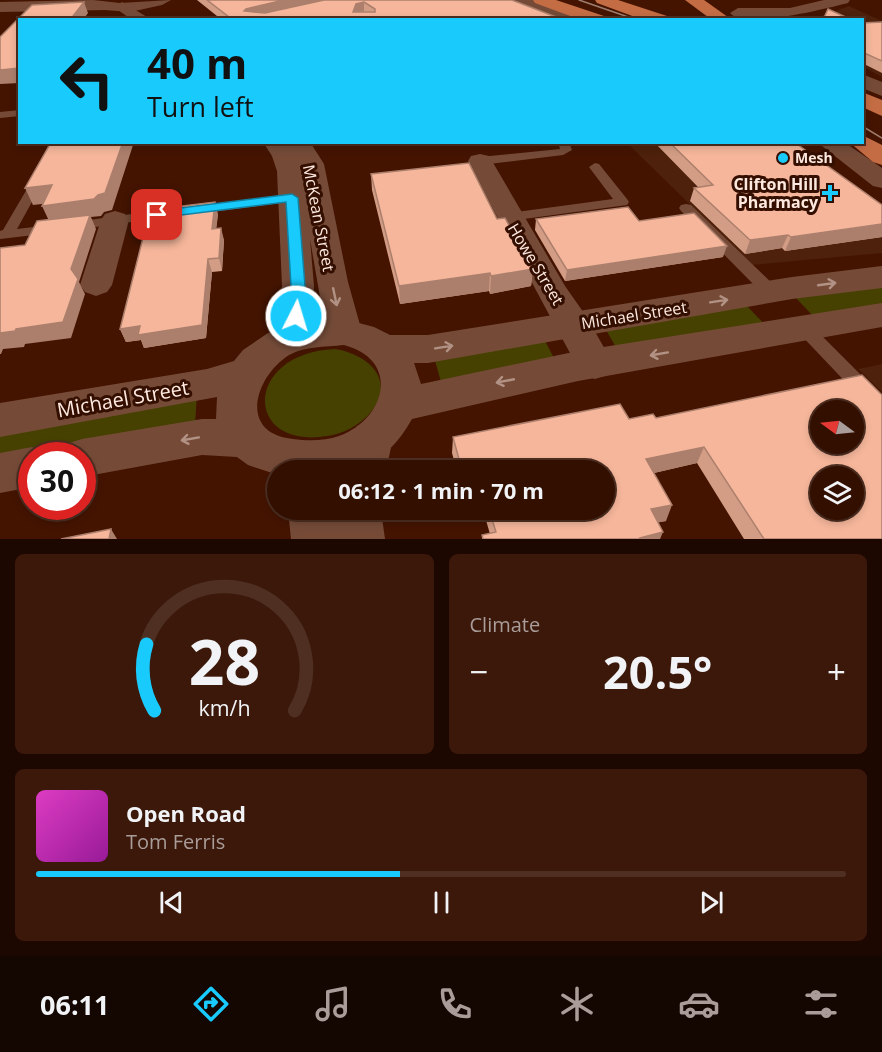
<!DOCTYPE html>
<meta charset="utf-8">
<style>
body{margin:0;font-family:"Open Sans",sans-serif;background:#3b180a;color:#f1f3f6;height:100vh;display:flex;flex-direction:column;font-size:22px;white-space:nowrap}
*{box-sizing:border-box;margin:0}
p{font-size:20px;color:#a99c99}
.icon{flex:none;width:33px;height:33px;fill:none;stroke:currentColor;stroke-width:2;stroke-linecap:round;stroke-linejoin:round}
.map{position:relative;height:539px;overflow:hidden}
.side{display:flex;flex-direction:column;gap:15px;padding:15px;background:#1c0800;flex:1}
.side>*{flex:none}
.banner{position:absolute;left:18px;top:18px;width:846px;height:126px;border-radius:0px;box-shadow:0 3px 9px #0003,0 0 0 2px #4e2f22;background:#19cafc;color:#111;overflow:hidden}
.needle{width:39px;rotate:285deg}
.fabs{position:absolute;left:810px;top:400px;display:grid;gap:12px}
.fabs a{display:grid;place-items:center;width:54px;height:54px;border-radius:50%;background:#330f00;box-shadow:0 3px 9px #0003,0 0 0 2px #4e2f22;font-size:30px}
.speed{position:absolute;left:18px;top:442px;display:flex;gap:12px;font-size:30px;font-weight:700;text-align:center}
.speed>*{display:grid;place-content:center;width:78px;height:78px;border-radius:50%;background:#330f00;box-shadow:0 3px 9px #0003,0 0 0 2px #4e2f22;line-height:1}
.speed .limit{border:9px solid #d22;background:#fff;color:#111}
.pin{position:absolute;display:grid;place-items:center;width:51px;height:51px;color:#fff;margin:-26px;border-radius:12px;box-shadow:0 3px 9px #0006}
.me{position:absolute;width:66px;margin:-33px;rotate:5deg;stroke-linejoin:round;filter:drop-shadow(0 0 4px #0008)}
.turn{display:flex;align-items:center;gap:21px;height:126px;padding:0 30px;font-size:27px}
.turn .icon{width:78px;height:78px;stroke-width:2.5}
.turn b{display:block;font-size:42px;line-height:51px}
.big{font-size:45px;font-weight:700;line-height:1.1}
.side .tile{flex:1;display:flex;flex-direction:column;justify-content:center;gap:9px;min-width:0;padding:0 21px;border-radius:9px;background:#3b180a}
.side .dial{align-items:center;gap:0}
.dial svg{height:156px;overflow:visible;fill:none;stroke:#4e2f22;stroke-width:7;stroke-linecap:round;text-anchor:middle}
.dial text{fill:#f1f3f6;stroke:none}
.song{display:flex;align-items:center;gap:18px}
.cover{width:72px;height:72px;border-radius:9px;background:linear-gradient(135deg,hsl(310 70% 55%),hsl(300 70% 35%))}
.played{height:6px;border-radius:3px;background:linear-gradient(90deg,#19cafc 45%,#4e2f22 45%)}
.keys{display:flex;justify-content:space-around;direction:ltr}
.heat{display:flex;justify-content:space-between;align-items:center;font-size:33px;direction:ltr}
.side .tiles{flex:1;display:grid;gap:15px;grid-template-columns:1fr 1fr}
.tile:last-child{grid-column:span 2}
.trip{position:absolute;left:267px;top:460px;width:348px;height:60px;border-radius:30px;background:#330f00;box-shadow:0 3px 9px #0003,0 0 0 2px #4e2f22;font-weight:700;line-height:60px;text-align:center}
.tabs{display:flex;height:96px;justify-content:space-around;align-items:center;background:#140600;color:#a99c99}
.tabs .icon{width:42px;height:42px}
.tabs .selected{color:#19cafc}
.tabs b{font-size:27px;color:#f1f3f6}
.map>svg:first-child{display:block}
</style>
<div class="map">
<svg width="882" height="539" viewBox="0 0 882 539">
<rect width="100%" height="100%" fill="#441400"/>
<!-- built -->
<g fill="#4d210b">
<path d="M849,6L882,21V77L863,67L862,20H810Z"/>
<path d="M627,143H789L882,205V253L752,265Z"/>
<path d="M882,364V392L858,369Z"/>
</g>
<!-- green -->
<g fill="#464100">
<path d="M882,287V307L815,318L796,298Z"/>
<path d="M746,305L767,327L618,351L605,328Z"/>
<path d="M543,337L555,360L441,382L434,357Z"/>
<path d="M335,349C367,354 397,379 371,412C360,425 343,434 327,436C243,450 243,353 335,349Z"/>
<path d="M197,393L195,425L0,458V426Z"/>
</g>
<g fill="none" stroke-linecap="round" stroke-linejoin="round">
<!-- service -->
<g fill="#754b38" fill-rule="evenodd">
<path d="M20,110V116L0,118V112Z"/>
<path d="M558,142H569L572,150L563,155L480,165L474,161L480,157L560,149Z"/>
<path d="M595,163L599,164L627,199L629,202L627,205L509,221L502,217L509,213L613,199L589,167Z"/>
<path d="M38,176L44,180L17,229L51,225L58,229L51,233L0,239V231L3,230L34,177Z"/>
<path d="M298,193L303,194L304,197L303,200L197,214L190,210L197,206Z"/>
<path d="M686,204L691,205L778,289L780,293L778,297H766L681,211L679,208L681,205Z"/>
<path d="M167,209L172,210L174,213L172,216L75,230L68,226L75,222Z"/>
<path d="M805,323L811,325L882,396V416L875,413L799,333L797,329L799,325Z"/>
</g>
<!-- minor -->
<g fill="#754b38" fill-rule="evenodd">
<path d="M515,0H536L583,17L585,20H561L517,3Z"/>
<path d="M824,0H850L848,3C828,8 744,30 730,13L738,8H790Z"/>
<path d="M122,2L152,20H132L114,7Z"/>
<path d="M862,74L882,82V96L862,88Z"/>
<path d="M263,142H310L324,164L348,282L362,332L356,341L344,344L332,341L326,332L310,239L314,286L313,316L296,351L283,355L270,351L265,342L279,316L282,286L277,171L272,156Z"/>
<path d="M817,142H844L882,168V188L873,186Z"/>
<path d="M480,154L489,156L492,161L565,286L586,316L614,365L608,375L595,379L582,375C543,304 505,233 468,161L471,156Z"/>
<path d="M115,211L125,214L129,220L112,285L107,292L96,296L85,292L80,285L101,220L105,214Z"/>
<path d="M372,420L387,426L393,438L386,471H342L351,438L357,426Z"/>
<path d="M288,510H334L335,517V510H381L385,539H291Z"/>
</g>
<!-- tertiary -->
<g fill="#754b38" fill-rule="evenodd">
<path d="M93,0L120,3L171,0L162,5L130,12L105,10L0,12V2Z"/>
<path d="M882,266V288L792,299L428,363H414L421,384L578,351L882,303V327L578,381L412,419C378,480 339,471 278,471V475L248,465L237,457L202,455L82,477V456H60L66,444L82,439L202,419H216L217,397L0,437V403L207,369L234,361L243,350L268,333L307,323L344,319L374,327L390,335H428L792,277ZM344,345C401,360 386,419 339,436C325,441 308,441 293,439C240,434 253,381 286,357C302,346 325,347 344,345Z"/>
<path d="M32,447L48,453L50,456H32V487L0,493V453Z"/>
</g>
<!-- primary -->
<g fill="#c46c44" fill-rule="evenodd">
<path d="M533,0H556L604,16L606,20H581L535,3Z"/>
<path d="M595,0H618L667,16L669,20H643L597,3Z"/>
<path d="M685,0H704L732,20H712Z"/>
<path d="M862,92L882,100V116L862,107Z"/>
<path d="M862,135L882,145V165L873,162L849,142H862Z"/>
</g>
<!-- tram -->
<g stroke="#9f7d6f" stroke-width="1.5">
<path d="M579,0L637,20"/>
<path d="M862,126L882,138"/>
</g>
</g>
<!-- wall -->
<g fill="#d39d85">
<path d="M197,0H512L564,20H222Z"/>
<path d="M882,22V73L862,63V23Z"/>
<path d="M654,142H794L882,205V237L785,251L782,248L745,254L690,201L694,188L698,187Z"/>
<path d="M371,174L497,219L533,269L531,286L490,294L489,291L400,304L372,190Z"/>
<path d="M218,214L216,228L224,240L222,271L212,272L206,338L144,348L141,340L126,342L120,329Z"/>
<path d="M536,219L639,221L723,257L565,281L535,230Z"/>
<path d="M656,418L882,539H744L697,463L654,473L666,521L658,522L660,539H482V535L490,534L483,510H604V471H457L452,453L453,437L629,419Z"/>
</g>
<!-- shaded-wall -->
<g fill="#ac7f6c">
<path d="M284,0H324L247,18L244,11L246,9Z"/>
<path d="M84,2L88,13L83,20H70Z"/>
<path d="M364,2V11L356,13L353,12L356,4Z"/>
<path d="M20,68V83L0,84V70Z"/>
<path d="M123,142H134L112,210L104,212L101,216L91,217L96,229L79,282L85,294L71,338L25,344L24,347L3,349L1,354H0V333L50,223L42,206Z"/>
<path d="M52,185L59,202L33,205L25,188Z"/>
<path d="M215,202L218,214L215,241L212,229Z"/>
<path d="M882,224V237L785,251L791,237Z"/>
<path d="M221,228L224,240L222,271L219,258Z"/>
<path d="M788,235L782,248L745,254L750,240Z"/>
<path d="M727,246L723,257L565,281L567,270Z"/>
<path d="M208,259L212,272L206,338L144,348L141,340L126,342L120,329Z"/>
<path d="M533,269L531,286L490,294L491,276Z"/>
<path d="M490,273L489,291L400,304L399,286Z"/>
<path d="M704,447L697,463L641,476L646,459Z"/>
<path d="M474,461L473,471H460V463Z"/>
<path d="M672,505L666,521L645,525L651,509Z"/>
<path d="M111,529L117,539H109Z"/>
<path d="M663,532L660,539H640V538Z"/>
</g>
<!-- building -->
<g fill="#f5b69b" stroke="#ac7f6c" stroke-width="1.5" fill-rule="evenodd">
<path d="M207,0H284L246,9L244,11L265,13L324,0H512L564,20H233ZM364,2L375,9V12H353L356,4Z"/>
<path d="M84,2L70,20H20V68L0,70V37L32,5Z"/>
<path d="M828,9L852,20H823Z"/>
<path d="M882,22V61L862,52V23Z"/>
<path d="M50,142H123L105,193L98,195L94,199L42,206L52,185L25,188L50,144Z"/>
<path d="M669,142H794L882,205V224L791,237L788,235L750,240L694,188L713,185Z"/>
<path d="M469,163L497,219L505,218L533,269L491,276L490,273L399,286L371,174Z"/>
<path d="M215,202L212,229L221,228L219,258L208,259L202,325L138,335L140,326L120,329L150,210Z"/>
<path d="M628,207L639,221L694,213L727,246L567,270L536,219Z"/>
<path d="M90,215L71,269L78,279L63,322L16,329L15,331L0,333V248L25,245L37,221Z"/>
<path d="M862,375L882,395V539H764L704,447L646,459L672,505L651,509L663,532L640,538L641,539H483L482,535L496,532L489,510H604V471H477L474,461L460,463L453,437L620,404L629,419L653,414L656,418ZM820,411H854V444H820ZM820,477H854V510H820Z"/>
<path d="M111,529L109,539H61Z"/>
</g>
<!-- one-way arrows -->
<defs><path id="oneway-shaft" d="M-6 0H5M1.5-3L5.5 0L1.5 3" fill="none" stroke-width="1.6" stroke-linecap="round" stroke-linejoin="round" transform="scale(1.5)"/></defs>
<g stroke="#b29284">
<use href="#oneway-shaft" transform="translate(827 284) rotate(-8)"/>
<use href="#oneway-shaft" transform="translate(335 297) rotate(78)"/>
<use href="#oneway-shaft" transform="translate(719 301) rotate(-9)"/>
<use href="#oneway-shaft" transform="translate(444 347) rotate(-9)"/>
<use href="#oneway-shaft" transform="translate(659 354) rotate(170)"/>
<use href="#oneway-shaft" transform="translate(505 381) rotate(169)"/>
<use href="#oneway-shaft" transform="translate(190 439) rotate(170)"/>
</g>
<!-- route -->
<path fill="#19cafc" stroke="#1083a4" stroke-width="1.5" d="M292,194L298,198L305,286L303,316L296,321L288,316L291,286L286,202L157,218L151,215L157,211Z"/>
<!-- markers -->
<g fill="#19cafc" stroke="#340f00" stroke-width="2">
<circle cx="783" cy="158" r="6"/>
<path d="M827 184h6v6h6v6h-6v6h-6v-6h-6v-6h6z"/>
</g>
<g text-anchor="middle" stroke-width="6" stroke-linejoin="round" paint-order="stroke">
<!-- far-poi labels -->
<g font-size="14" font-weight="bold" fill="#fde9e0" stroke="#340f00" text-anchor="start">
<text x="795" y="163">Mesh</text>
</g>
<!-- poi labels -->
<g font-size="16" font-weight="bold" fill="#fde9e0" stroke="#340f00" text-anchor="end">
<text x="818" y="190">Clifton Hill<tspan x="818" dy="18">Pharmacy</tspan></text>
</g>
<!-- street labels -->
<g font-size="16" fill="#fde9e0" stroke="#340f00">
<text transform="translate(319 218) rotate(79)" y="6">McKean Street</text>
<text transform="translate(536 264) rotate(59)" y="6">Howe Street</text>
<text transform="translate(634 315) rotate(-9)" y="6">Michael Street</text>
</g>
<!-- near-street labels -->
<g font-size="20" fill="#fde9e0" stroke="#340f00">
<text transform="translate(123 399) rotate(-10)" y="7">Michael Street</text>
</g>
</g>
</svg>
<div class="fabs">
<a><svg class="needle" viewBox="-14 -14 28 28"><path d="M0-13l5 13h-10z" fill="#e53935"/><path d="M0 13l5-13h-10z" fill="#a99c99"/></svg></a>
<a><svg class="icon" aria-label="layers" viewBox="0 0 24 24"><path d="M12 4l9 5-9 5-9-5zM3 14l9 5 9-5"/></svg></a>
</div>
<div class="speed"><div class="limit">30</div></div>
<div class="pin" style="left:157px;top:215px;background:#d93025"><svg class="icon" aria-label="arrive" viewBox="0 0 24 24"><path d="M6 21V4h12l-3 4 3 4H6"/></svg></div>
<svg class="me" style="left:296px;top:316px" viewBox="-20 -20 40 40"><circle r="17" fill="#19cafc" stroke="#fff" stroke-width="3"/><path d="M0-11L8 9 0 5-8 9z" fill="#fff"/></svg>
<div class="trip">06:12 · 1 min · 70 m</div>
<div class="banner">
<div class="turn"><svg class="icon" aria-label="left" viewBox="0 0 24 24"><path d="M17 20v-9H6M10 6l-5 5 5 5"/></svg><div><b>40 m</b>Turn left</div></div>
</div>
</div>
<section class="side">
<div class="tiles">
<div class="tile dial"><svg viewBox="0 0 100 80">
<path d="M14 69A42 42 0 1 1 86 69"/>
<path d="M14 69A42 42 0 0 1 10 35" stroke="#19cafc"/>
<text x="50" y="56" font-size="32" font-weight="700">28</text>
<text x="50" y="72" font-size="11">km/h</text>
</svg></div>
<div class="tile"><p>Climate</p>
<div class="heat"><a>−</a><b class="big">20.5°</b><a>+</a></div>
</div>
<div class="tile">
<div class="song"><i class="cover"></i><div><b>Open Road</b><p>Tom Ferris</p></div></div>
<div class="played"></div>
<div class="keys"><svg class="icon" aria-label="previous" viewBox="0 0 24 24"><path d="M18 5L8 12l10 7zM5 5v14"/></svg><svg class="icon" aria-label="pause" viewBox="0 0 24 24"><path d="M8 5v14M16 5v14"/></svg><svg class="icon" aria-label="next" viewBox="0 0 24 24"><path d="M6 5l10 7-10 7zM19 5v14"/></svg></div>
</div>
</div>
</section>
<nav class="tabs">
<b>06:11</b>
<svg class="icon selected" aria-label="directions" viewBox="0 0 24 24"><path d="M12 3l9 9-9 9-9-9zM9 14v-3h6M13 9l2 2-2 2"/></svg>
<svg class="icon" aria-label="music" viewBox="0 0 24 24"><path d="M9 18V5l10-2v13"/><circle cx="6" cy="18" r="3"/><circle cx="16" cy="16" r="3"/></svg>
<svg class="icon" aria-label="phone" viewBox="0 0 24 24"><path d="M5 4h4l2 5-3 2q2 4 5 5l2-3 5 2v4C11 20 4 13 5 4z"/></svg>
<svg class="icon" aria-label="climate" viewBox="0 0 24 24"><path d="M12 3v18M4 7l16 10M4 17L20 7"/></svg>
<svg class="icon" aria-label="car" viewBox="0 0 24 24"><path d="M5 17H2v-5l4-1 3-4h7l3 4 3 1v5h-3M9 17h6M6 11h13"/><circle cx="7" cy="17" r="2"/><circle cx="17" cy="17" r="2"/></svg>
<svg class="icon" aria-label="filters" viewBox="0 0 24 24"><path d="M4 7h16M4 17h16"/><circle cx="9" cy="7" r="2"/><circle cx="15" cy="17" r="2"/></svg>
</nav>
